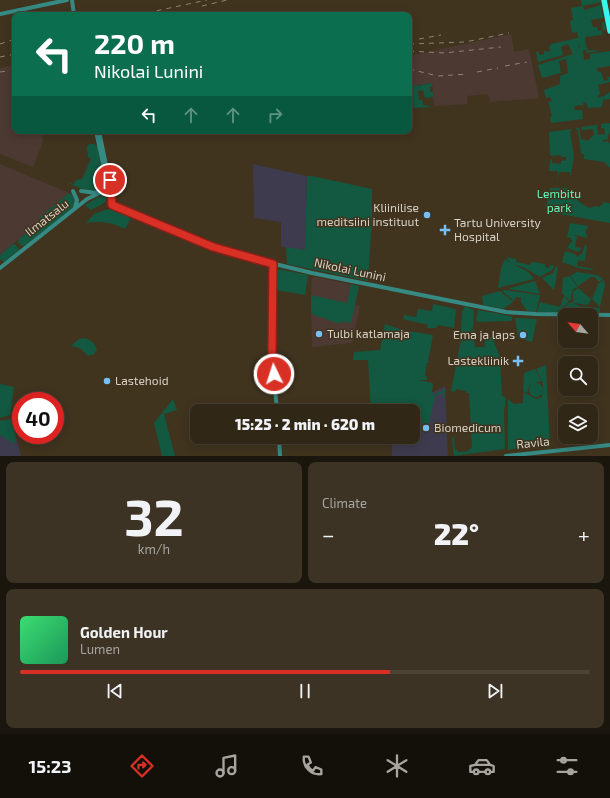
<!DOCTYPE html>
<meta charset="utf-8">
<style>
body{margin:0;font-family:"Exo 2",sans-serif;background:#3c3324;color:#f1f3f6;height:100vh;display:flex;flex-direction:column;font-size:15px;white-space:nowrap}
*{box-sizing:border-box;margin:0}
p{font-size:13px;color:#a8a5a1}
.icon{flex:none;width:22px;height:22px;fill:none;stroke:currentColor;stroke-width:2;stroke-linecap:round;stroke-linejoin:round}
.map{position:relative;height:456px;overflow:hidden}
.panel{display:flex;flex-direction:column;gap:6px;padding:6px;background:#1a150d;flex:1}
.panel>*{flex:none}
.banner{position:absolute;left:12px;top:12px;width:400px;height:122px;border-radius:8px;box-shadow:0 2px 10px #0003,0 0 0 1px #4b4436;background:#0b6e4f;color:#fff;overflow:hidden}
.needle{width:26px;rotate:298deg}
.controls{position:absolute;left:558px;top:308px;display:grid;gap:8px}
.controls a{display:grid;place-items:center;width:40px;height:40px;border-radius:8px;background:#302717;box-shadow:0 2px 10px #0003,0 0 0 1px #4b4436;font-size:20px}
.speed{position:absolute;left:12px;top:392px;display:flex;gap:8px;font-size:20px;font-weight:700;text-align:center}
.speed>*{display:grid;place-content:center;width:52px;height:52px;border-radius:50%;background:#302717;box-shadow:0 2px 10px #0003,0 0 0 1px #4b4436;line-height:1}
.speed .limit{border:6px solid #d22;background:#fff;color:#111}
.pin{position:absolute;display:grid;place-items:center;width:34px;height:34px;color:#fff;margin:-17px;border:2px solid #fff;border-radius:50%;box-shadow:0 1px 4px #0007}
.me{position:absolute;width:44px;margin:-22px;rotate:356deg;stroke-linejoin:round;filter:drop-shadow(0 0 3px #0008)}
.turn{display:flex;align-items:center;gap:14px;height:84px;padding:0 16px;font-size:18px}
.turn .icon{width:52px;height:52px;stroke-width:2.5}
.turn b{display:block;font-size:28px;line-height:34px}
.lanes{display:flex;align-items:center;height:38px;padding:0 16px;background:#0003;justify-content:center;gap:20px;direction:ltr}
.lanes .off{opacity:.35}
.big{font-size:30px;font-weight:800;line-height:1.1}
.panel .card{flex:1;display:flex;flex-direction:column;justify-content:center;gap:6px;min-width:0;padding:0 14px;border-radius:8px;background:#3c3324}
.panel .dial{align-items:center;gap:0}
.dial b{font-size:52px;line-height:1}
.song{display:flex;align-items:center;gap:12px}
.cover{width:48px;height:48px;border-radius:6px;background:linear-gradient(135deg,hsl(140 70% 55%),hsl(150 70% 35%))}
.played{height:4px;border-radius:2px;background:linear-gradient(90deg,#d93025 65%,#4b4436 65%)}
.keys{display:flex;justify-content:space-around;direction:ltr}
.heat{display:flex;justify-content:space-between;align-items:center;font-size:22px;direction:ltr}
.panel .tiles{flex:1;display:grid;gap:6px;grid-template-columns:1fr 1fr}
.card:last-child{grid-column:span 2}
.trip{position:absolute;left:190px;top:404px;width:230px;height:40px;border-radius:8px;background:#302717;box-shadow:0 2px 10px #0003,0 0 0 1px #4b4436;font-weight:800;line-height:40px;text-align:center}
.tabs{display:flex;height:64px;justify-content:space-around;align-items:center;background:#131009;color:#a8a5a1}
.tabs .icon{width:28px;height:28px}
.tabs .on{color:#d93025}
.tabs b{font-size:18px;color:#f1f3f6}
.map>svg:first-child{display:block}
</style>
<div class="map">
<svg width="610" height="456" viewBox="0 0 610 456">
<rect width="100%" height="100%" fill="#40341f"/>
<!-- industrial -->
<g fill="#4c3932">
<path d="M511,34L514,52L529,49L539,98L490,102L489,96L487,94L467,96V104L434,106L432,83L409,86V56Z"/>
<path d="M15,65V131H41L43,141L33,167L0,154V68Z"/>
<path d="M0,164L69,193L40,218L41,220L0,255Z"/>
<path d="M316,277L359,286L355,305L360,306L352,343L312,347L311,295L312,278Z"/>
</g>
<!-- education -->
<g fill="#3d3b4d">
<path d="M253,164L307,176L305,250L281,247V222L254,218Z"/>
<path d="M445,386L448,456H392L391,437H413V421L427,395Z"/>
<path d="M10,419L16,437L21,456H0V421Z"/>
</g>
<!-- green -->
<g fill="#135840">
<path d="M581,0H600L601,2L583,6L584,10L601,5L603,18L591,20L593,27H597L598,31L603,30L602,22H604L606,30L602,31V35L585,37L586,47L580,48L578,44L579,48L587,47L588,51L594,50L600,51L586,53V50H583L584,60L590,59V54L610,51V66L597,68L598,72H601L604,81L608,80L607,77H610V82L598,85L600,94L598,95V98L604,96L610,92V99L603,100L602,107L588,108L586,102L583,103L584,108L581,105L575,106L574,110H582L583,119L551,123L550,117L552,116L548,102L552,101L550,97L546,98L544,90L560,84V76L568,73L566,59L559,61L561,73L542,78L538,65L573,54L568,44L561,47L563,55L538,62L536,52H538L540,55L544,54V51L550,52L549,47L551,44L578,38L577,32L572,33L570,21L573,20L571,8L582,6Z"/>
<path d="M432,83V86L430,87V92H433V97L425,98L423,90L418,91L419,100H422L423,105L433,107L414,108L412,97H409V99V86L418,85L420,87V85Z"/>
<path d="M610,123V138L609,133L608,134V139L603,140V142L608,141L610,144V168L604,162L584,159V154H581L578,131L576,128H579L581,139L587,141L594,135L593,129L582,130L581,127L597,125L598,135L605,134L604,128H601V124Z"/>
<path d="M572,129L570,132L574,156L571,174L572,175H570V172H559L557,182L558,171H549L550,160L552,159V163L561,164V161L566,160V157H561V155L550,156L549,132Z"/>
<path d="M89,144H95L98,147L103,182C96,199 78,187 67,182L74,184L76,180L82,179L91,159L88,157L87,147Z"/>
<path d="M307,176H312L372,189V217L368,281L287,264L286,247L305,250Z"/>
<path d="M550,188H568L570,194C577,199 581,205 590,208L595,206L599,207L603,204V202L610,203V223L549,212L546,207Z"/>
<path d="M69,193C74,195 76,201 74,207L24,246L21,245L18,242L19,239L41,221L39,218Z"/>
<path d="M102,195L107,197C106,205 97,206 91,210L85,205Z"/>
<path d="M108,209L114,210L132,216L125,229C111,222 101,221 86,223L94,214Z"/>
<path d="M570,223L589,226L585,231L576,230L585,231L588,238L575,235L574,236H577L575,247L581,248L579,252L567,248L572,241L571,238L567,237L569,228H570H569Z"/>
<path d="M13,244L16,245L19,250L4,262L0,259V255Z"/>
<path d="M585,245L587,246L585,261L578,260L577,266L595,269C585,272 572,265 562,262L565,251L575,254L576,256L578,257L579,255L582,254Z"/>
<path d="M506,257L516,259V262L530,265L531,262H533L545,264V267L549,268L550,265L554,266L552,270L540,277L523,267L511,264Z"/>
<path d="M505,259C516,269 525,265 534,279L498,288L501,268Z"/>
<path d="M556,266L558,268L554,290L542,278L553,273Z"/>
<path d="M278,269L308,275L305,295L276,290V272Z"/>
<path d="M577,272L597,275L603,279L599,282L595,277H591L578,286L570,276Z"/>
<path d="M569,276L578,287L573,289L570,301L562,293L563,278Z"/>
<path d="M604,280L605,285L600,307L592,299L598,284Z"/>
<path d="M535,281L540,294L509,289L510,288Z"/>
<path d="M351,284L359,286L351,323L341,321V324C331,322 325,317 315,316L311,312V295L347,303Z"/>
<path d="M578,288L591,299L588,305L573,303V301L578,297L573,300V292Z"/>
<path d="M505,290L540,295L536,312L527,311L521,302V298L516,297L514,301L502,291Z"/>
<path d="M500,291L513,302L503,309L483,305L482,296Z"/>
<path d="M564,296L569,302L557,312H537L540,302L560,307Z"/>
<path d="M571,302L580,306L600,308V312H559Z"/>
<path d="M433,304L456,309L454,328L438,325L436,328H427L428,325L403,319L404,315L416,317L418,309L432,311Z"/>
<path d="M465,306L474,310L473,327L460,344L462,312Z"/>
<path d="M478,310L511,316L513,318L511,321L478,322L476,320Z"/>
<path d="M515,318L537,319L532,342L518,338Z"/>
<path d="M385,324L402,330L433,335L428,361L430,362L427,363L425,376L427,377V380H418L433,383L432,392H434L429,397L446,389L443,400V393L435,396L429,423H425L413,427V411H371L368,360H353L354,352L380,350Z"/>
<path d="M473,328L475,347H485L484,338L492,337L500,357L502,396L506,398L504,412L505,449L454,456L452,437L457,438H454L455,449L457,450L458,452L469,451V449L472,448L469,393H466V391L456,389L455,392L451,391L460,345Z"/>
<path d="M83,338C91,339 95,343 97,350L94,354L88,356L80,348L71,346L79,339Z"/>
<path d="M546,365L550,444L548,446L525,447L508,450V399L514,404L523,403V392L536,399L542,397L543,384L536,369Z"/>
<path d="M535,369L541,381L530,385L527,393L523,391L524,373Z"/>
<circle cx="536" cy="390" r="7"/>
<path d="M0,384L14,387L10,415L0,418Z"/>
<path d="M173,399L177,410L164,414L175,456H162L154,423Z"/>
<path d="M10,419L16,437L15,444L0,435V421Z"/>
</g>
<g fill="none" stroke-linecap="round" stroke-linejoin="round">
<!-- minor -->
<g stroke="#368a84" stroke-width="4">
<path d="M72,0L74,15"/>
<path d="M0,14L67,0"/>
<path d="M96,131L112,205L213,247L234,254L312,273L506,312L536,314L610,315"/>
<path d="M99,131L110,185"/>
<path d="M110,180L118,186"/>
<path d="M73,191L77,200L75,208"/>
<path d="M81,191L96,193L103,186L105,178"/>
<path d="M273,264L272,351L277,411"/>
<path d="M0,268L87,199L110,188"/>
<path d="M279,437L280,456"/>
<path d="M506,456L610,445"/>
</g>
<!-- highway -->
<path stroke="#39f6ec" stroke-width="5.5" d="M604,0L610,31"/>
<!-- rail -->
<g stroke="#8e8474" stroke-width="1" stroke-dasharray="5 5" stroke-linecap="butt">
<path d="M202,6L227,0"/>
<path d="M124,15L141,11"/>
<path d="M137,15L207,0"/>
<path d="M419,39L441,35"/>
<path d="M0,44L15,39"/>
<path d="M409,44L465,42L509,33"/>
<path d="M409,51L444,53L501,47"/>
<path d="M0,57L15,54"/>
<path d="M505,66L527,62"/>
<path d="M409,69L438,76L468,74"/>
<path d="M0,72L8,71"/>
<path d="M477,72L498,68"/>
</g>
</g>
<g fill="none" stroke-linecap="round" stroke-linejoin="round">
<defs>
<path id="route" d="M110,180L112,205L213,247L273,264L272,351L274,374"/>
</defs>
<!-- route casing -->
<use href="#route" stroke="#8d1f18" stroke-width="10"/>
<!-- route -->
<use href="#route" stroke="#d93025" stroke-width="7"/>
</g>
<!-- markers -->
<g fill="#76c0f7" stroke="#40341f" stroke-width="1.5">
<circle cx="427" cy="215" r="4"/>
<path d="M443 224h4v4h4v4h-4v4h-4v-4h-4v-4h4z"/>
<circle cx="319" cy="334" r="4"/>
<circle cx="523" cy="335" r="4"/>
<path d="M516 355h4v4h4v4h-4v4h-4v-4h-4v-4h4z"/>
<circle cx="107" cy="381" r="4"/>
<circle cx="426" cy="428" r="4"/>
</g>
<g text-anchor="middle" stroke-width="3" stroke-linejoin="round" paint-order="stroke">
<!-- park labels -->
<g font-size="12" fill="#65f6bf" stroke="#40341f">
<text x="559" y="198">Lembitu<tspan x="559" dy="14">park</tspan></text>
</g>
<!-- poi labels -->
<g font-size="12" fill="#d8d1c5" stroke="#40341f" text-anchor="start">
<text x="419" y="212" text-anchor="end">Kliinilise<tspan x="419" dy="14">meditsiini instituut</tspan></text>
<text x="454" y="227">Tartu University<tspan x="454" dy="14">Hospital</tspan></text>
<text x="327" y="338">Tulbi katlamaja</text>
<text x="515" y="339" text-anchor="end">Ema ja laps</text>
<text x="509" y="365" text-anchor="end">Lastekliinik</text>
<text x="115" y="385">Lastehoid</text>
<text x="434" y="432">Biomedicum</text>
</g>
<!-- street labels -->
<g font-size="12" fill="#d8d1c5" stroke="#40341f">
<text transform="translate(47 218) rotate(-38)" y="4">Ilmatsalu</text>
<text transform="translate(350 270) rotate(12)" y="4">Nikolai Lunini</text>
<text transform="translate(533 443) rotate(-6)" y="4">Ravila</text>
</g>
</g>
</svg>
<div class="controls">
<a><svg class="needle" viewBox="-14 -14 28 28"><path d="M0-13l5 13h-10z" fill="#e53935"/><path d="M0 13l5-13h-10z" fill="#a8a5a1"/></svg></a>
<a><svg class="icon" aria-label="search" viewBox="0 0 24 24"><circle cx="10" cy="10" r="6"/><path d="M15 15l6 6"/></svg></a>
<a><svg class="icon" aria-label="layers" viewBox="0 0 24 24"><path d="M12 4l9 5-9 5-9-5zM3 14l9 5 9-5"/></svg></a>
</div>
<div class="speed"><div class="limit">40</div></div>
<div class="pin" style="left:110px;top:180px;background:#d93025"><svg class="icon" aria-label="arrive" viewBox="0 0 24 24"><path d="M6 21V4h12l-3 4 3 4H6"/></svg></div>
<svg class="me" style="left:274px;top:374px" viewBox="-20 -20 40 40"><circle r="17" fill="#d93025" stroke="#fff" stroke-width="3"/><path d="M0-11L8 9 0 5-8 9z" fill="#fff"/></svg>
<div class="trip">15:25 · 2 min · 620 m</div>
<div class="banner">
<div class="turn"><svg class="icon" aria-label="left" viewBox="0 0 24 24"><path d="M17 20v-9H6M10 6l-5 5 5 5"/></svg><div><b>220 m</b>Nikolai Lunini</div></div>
<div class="lanes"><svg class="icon" aria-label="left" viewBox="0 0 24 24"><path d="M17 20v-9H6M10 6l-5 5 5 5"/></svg><svg class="icon off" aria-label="ahead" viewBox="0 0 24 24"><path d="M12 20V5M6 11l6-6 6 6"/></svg><svg class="icon off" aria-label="ahead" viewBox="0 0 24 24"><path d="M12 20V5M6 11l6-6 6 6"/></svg><svg class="icon off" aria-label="right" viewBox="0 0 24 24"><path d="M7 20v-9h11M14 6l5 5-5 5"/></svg></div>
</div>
</div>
<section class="panel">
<div class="tiles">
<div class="card dial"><b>32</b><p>km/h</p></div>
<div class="card"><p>Climate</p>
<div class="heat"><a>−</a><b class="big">22°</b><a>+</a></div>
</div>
<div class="card">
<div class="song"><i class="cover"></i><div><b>Golden Hour</b><p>Lumen</p></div></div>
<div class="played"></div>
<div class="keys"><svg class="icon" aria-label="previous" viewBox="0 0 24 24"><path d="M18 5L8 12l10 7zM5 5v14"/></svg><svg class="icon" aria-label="pause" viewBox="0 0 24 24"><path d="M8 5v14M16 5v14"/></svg><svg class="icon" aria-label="next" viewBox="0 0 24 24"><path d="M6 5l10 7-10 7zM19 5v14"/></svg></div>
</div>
</div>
</section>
<nav class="tabs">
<b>15:23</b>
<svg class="icon on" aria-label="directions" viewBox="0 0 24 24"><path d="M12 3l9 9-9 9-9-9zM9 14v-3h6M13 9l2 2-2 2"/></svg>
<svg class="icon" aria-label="music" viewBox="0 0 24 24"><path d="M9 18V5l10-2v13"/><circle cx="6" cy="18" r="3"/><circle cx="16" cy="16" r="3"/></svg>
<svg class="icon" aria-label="phone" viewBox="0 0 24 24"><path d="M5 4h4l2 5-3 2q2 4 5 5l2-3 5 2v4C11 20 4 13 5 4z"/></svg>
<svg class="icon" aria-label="climate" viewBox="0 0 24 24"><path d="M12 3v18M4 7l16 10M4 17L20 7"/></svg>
<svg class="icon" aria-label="car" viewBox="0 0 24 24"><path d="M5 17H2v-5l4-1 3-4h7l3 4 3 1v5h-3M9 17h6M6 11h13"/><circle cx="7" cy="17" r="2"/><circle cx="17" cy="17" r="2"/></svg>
<svg class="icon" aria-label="filters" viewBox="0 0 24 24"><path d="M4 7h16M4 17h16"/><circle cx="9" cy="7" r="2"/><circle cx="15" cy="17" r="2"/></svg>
</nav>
